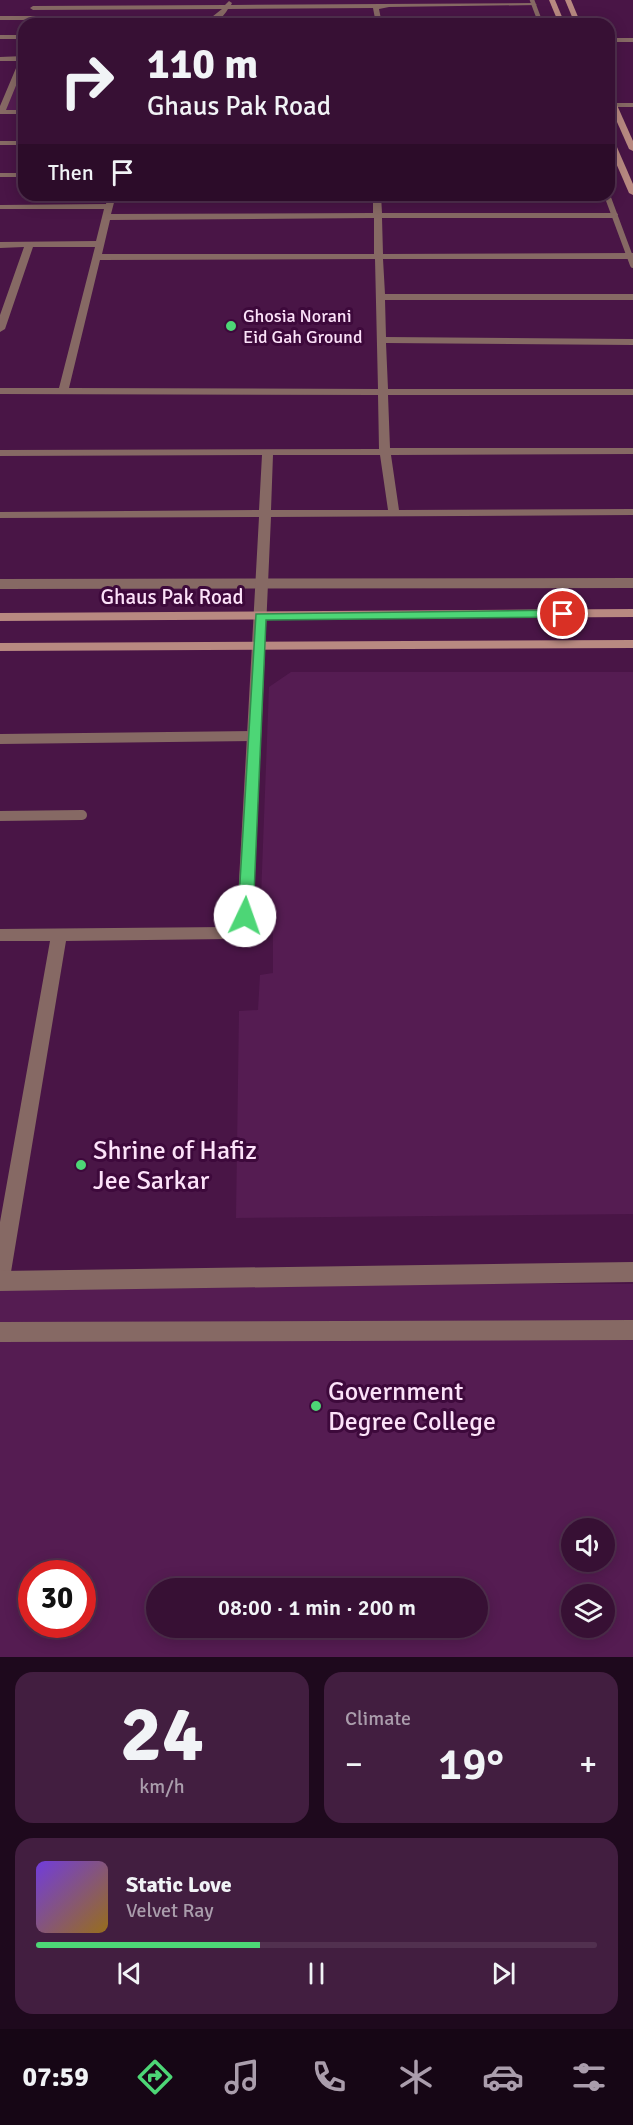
<!DOCTYPE html>
<meta charset="utf-8">
<style>
body{margin:0;font-family:Signika,sans-serif;background:#421e40;color:#f1f3f6;height:100vh;display:flex;flex-direction:column;font-size:22px;white-space:nowrap}
*{box-sizing:border-box;margin:0}
p{font-size:20px;color:#aa9dac}
.icon{flex:none;width:33px;height:33px;fill:none;stroke:currentColor;stroke-width:2;stroke-linecap:round;stroke-linejoin:round}
.map{position:relative;height:1657px;overflow:hidden}
.details{display:flex;flex-direction:column;gap:15px;padding:15px;background:#1e091d;flex:1}
.details>*{flex:none}
.banner{position:absolute;left:18px;top:18px;width:597px;height:183px;border-radius:18px;box-shadow:0 3px 15px #0003,0 0 0 2px #51304f;background:#371034;color:#f1f3f6;overflow:hidden}
.controls{position:absolute;left:561px;top:1518px;display:grid;gap:12px}
.controls a{display:grid;place-items:center;width:54px;height:54px;border-radius:50%;background:#371034;box-shadow:0 3px 15px #0003,0 0 0 2px #51304f;font-size:30px}
.speed{position:absolute;left:18px;top:1560px;display:flex;gap:12px;font-size:30px;font-weight:700;text-align:center}
.speed>*{display:grid;place-content:center;width:78px;height:78px;border-radius:50%;background:#371034;box-shadow:0 3px 15px #0003,0 0 0 2px #51304f;line-height:1}
.speed .limit{border:9px solid #d22;background:#fff;color:#111}
.pin{position:absolute;display:grid;place-items:center;width:51px;height:51px;color:#fff;margin:-26px;border:3px solid #fff;border-radius:50%;box-shadow:0 2px 6px #0007}
.me{position:absolute;width:66px;margin:-33px;rotate:3deg;stroke-linejoin:round;filter:drop-shadow(0 0 4px #0008)}
.turn{display:flex;align-items:center;gap:21px;height:126px;padding:0 30px;font-size:27px}
.turn .icon{width:78px;height:78px;stroke-width:2.5}
.turn b{display:block;font-size:42px;line-height:51px}
.then{display:flex;align-items:center;height:57px;padding:0 30px;background:#0003;gap:12px;font-size:22px}
.big{font-size:45px;font-weight:600;line-height:1.1}
.details .widget{flex:1;display:flex;flex-direction:column;justify-content:center;gap:9px;min-width:0;padding:0 21px;border-radius:18px;background:#421e40}
.details .dial{align-items:center;gap:0}
.dial b{font-size:78px;line-height:1}
.song{display:flex;align-items:center;gap:18px}
.cover{width:72px;height:72px;border-radius:9px;background:linear-gradient(135deg,hsl(260 70% 55%),hsl(40 70% 35%))}
.played{height:6px;border-radius:3px;background:linear-gradient(90deg,#4dd676 40%,#51304f 40%)}
.keys{display:flex;justify-content:space-around;direction:ltr}
.heat{display:flex;justify-content:space-between;align-items:center;font-size:33px;direction:ltr}
.details .tiles{flex:1;display:grid;gap:15px;grid-template-columns:1fr 1fr}
.widget:last-child{grid-column:span 2}
.trip{position:absolute;left:146px;top:1578px;width:342px;height:60px;border-radius:30px;background:#371034;box-shadow:0 3px 15px #0003,0 0 0 2px #51304f;font-weight:600;line-height:60px;text-align:center}
.dock{display:flex;height:96px;justify-content:space-around;align-items:center;background:#160615;color:#aa9dac}
.dock .icon{width:42px;height:42px}
.dock .selected{color:#4dd676}
.dock b{font-size:27px;color:#f1f3f6}
.map>svg:first-child{display:block}
</style>
<div class="map">
<svg width="633" height="1657" viewBox="0 0 633 1657">
<rect width="100%" height="100%" fill="#491546"/>
<!-- built -->
<g fill="#551c52" fill-rule="evenodd">
<path d="M185,17L184,24H38L41,18Z"/>
<path d="M24,58V112H1Z"/>
<path d="M291,672H633V1214L236,1218L239,1011L258,1010L260,975L273,973V907L261,897L269,687Z"/>
<path d="M0,1281L633,1284V1657H0ZM572,1528H604V1562H572ZM32,1574H82V1624H32ZM156,1588H477V1628H156ZM572,1594H604V1628H572Z"/>
</g>
<g fill="none" stroke-linecap="round" stroke-linejoin="round">
<!-- service-far2 -->
<path stroke="#866964" stroke-width="4.5" d="M532,0L541,24"/>
<!-- service-far1 -->
<path stroke="#866964" stroke-width="6" d="M607,195L633,265"/>
<!-- service -->
<g stroke="#866964" stroke-width="10">
<path d="M0,584L633,583"/>
<path d="M0,739L254,736"/>
<path d="M0,816L82,815"/>
</g>
<!-- minor -->
<g fill="#866964" fill-rule="evenodd">
<path d="M229,1L232,3L231,5L534,3L537,5L389,7L379,9L382,24H376L373,8L228,9C223,18 214,24 203,24L222,9L33,10L30,8L33,6L225,5Z"/>
<path d="M0,16H41L44,18L41,24H35L37,20H0Z"/>
<rect x="0" y="35" width="24" height="4"/>
<rect x="609" y="38" width="24" height="4"/>
<path d="M24,56V66L6,110H24V114H0V106L19,61H0V57Z"/>
<rect x="0" y="173" width="24" height="4"/>
<path d="M108,195H116L111,214L373,213V195H381L382,213H617L618,215L614,218H382L383,254L633,253V259H383L385,294H633V300H385L386,337L633,339V345L386,343L388,389H633V395H388L390,448H633V454L391,455L399,510L633,509V515L271,517L253,917L246,933L229,939L66,941L10,1278L7,1285L0,1288V1222L50,941H0V929L227,927L234,924L237,917L259,517L0,518V512L259,510L262,455L0,456V450L379,449L378,395L0,394V388H59L95,247H33L5,329L0,332V315L24,247L0,248V242L96,241L104,209H0V205L106,204ZM374,218V254H102L110,220ZM375,259L378,389L69,388L100,260ZM273,455H380L388,510H271Z"/>
</g>
<!-- tertiary -->
<g fill="#866964" fill-rule="evenodd">
<path d="M613,103H633V107H610Z"/>
<rect x="0" y="141" width="24" height="4"/>
<path d="M633,1262V1282L0,1291V1271Z"/>
<path d="M633,1320V1340L0,1342V1322Z"/>
</g>
<!-- secondary -->
<g fill="#b88981" fill-rule="evenodd">
<path d="M549,0H555L565,24H559Z"/>
<path d="M565,0H571L581,24H575Z"/>
<path d="M609,94L613,96L633,141V151L629,149L609,104Z"/>
<path d="M609,136L613,138L633,184V195L629,193L609,147Z"/>
<path d="M633,609V617L0,621V613Z"/>
<path d="M633,640V648L0,651V643Z"/>
</g>
</g>
<!-- route -->
<path fill="#4dd676" stroke="#328b4d" stroke-width="1.5" d="M563,610L567,611V617L266,620L253,916L251,921H240L238,916L256,614Z"/>
<!-- markers -->
<g fill="#4dd676" stroke="#3d093b" stroke-width="2">
<circle cx="231" cy="326" r="6"/>
<circle cx="81" cy="1165" r="6"/>
<circle cx="316" cy="1406" r="6"/>
</g>
<g text-anchor="middle" stroke-width="6" stroke-linejoin="round" paint-order="stroke">
<!-- far-poi labels -->
<g font-size="18" fill="#fce2f9" stroke="#3d093b" text-anchor="start">
<text x="243" y="322">Ghosia Norani<tspan x="243" dy="21">Eid Gah Ground</tspan></text>
</g>
<!-- street labels -->
<g font-size="21" fill="#fce2f9" stroke="#3d093b">
<text x="172" y="604">Ghaus Pak Road</text>
</g>
<!-- near-poi labels -->
<g font-size="26" fill="#fce2f9" stroke="#3d093b" text-anchor="start">
<text x="93" y="1159">Shrine of Hafiz<tspan x="93" dy="30">Jee Sarkar</tspan></text>
<text x="328" y="1400">Government<tspan x="328" dy="30">Degree College</tspan></text>
</g>
</g>
</svg>
<div class="controls">
<a><svg class="icon" aria-label="sound" viewBox="0 0 24 24"><path d="M4 9h4l5-4v14l-5-4H4zM17 9q2 3 0 6"/></svg></a>
<a><svg class="icon" aria-label="layers" viewBox="0 0 24 24"><path d="M12 4l9 5-9 5-9-5zM3 14l9 5 9-5"/></svg></a>
</div>
<div class="speed"><div class="limit">30</div></div>
<div class="pin" style="left:563px;top:614px;background:#d93025"><svg class="icon" aria-label="arrive" viewBox="0 0 24 24"><path d="M6 21V4h12l-3 4 3 4H6"/></svg></div>
<svg class="me" style="left:245px;top:916px" viewBox="-20 -20 40 40"><circle r="19" fill="#fff"/><path d="M0-13L10 11 0 6-10 11z" fill="#4dd676"/></svg>
<div class="trip">08:00 · 1 min · 200 m</div>
<div class="banner">
<div class="turn"><svg class="icon" aria-label="right" viewBox="0 0 24 24"><path d="M7 20v-9h11M14 6l5 5-5 5"/></svg><div><b>110 m</b>Ghaus Pak Road</div></div>
<div class="then">Then<svg class="icon" aria-label="arrive" viewBox="0 0 24 24"><path d="M6 21V4h12l-3 4 3 4H6"/></svg></div>
</div>
</div>
<section class="details">
<div class="tiles">
<div class="widget dial"><b>24</b><p>km/h</p></div>
<div class="widget"><p>Climate</p>
<div class="heat"><a>−</a><b class="big">19°</b><a>+</a></div>
</div>
<div class="widget">
<div class="song"><i class="cover"></i><div><b>Static Love</b><p>Velvet Ray</p></div></div>
<div class="played"></div>
<div class="keys"><svg class="icon" aria-label="previous" viewBox="0 0 24 24"><path d="M18 5L8 12l10 7zM5 5v14"/></svg><svg class="icon" aria-label="pause" viewBox="0 0 24 24"><path d="M8 5v14M16 5v14"/></svg><svg class="icon" aria-label="next" viewBox="0 0 24 24"><path d="M6 5l10 7-10 7zM19 5v14"/></svg></div>
</div>
</div>
</section>
<nav class="dock">
<b>07:59</b>
<svg class="icon selected" aria-label="directions" viewBox="0 0 24 24"><path d="M12 3l9 9-9 9-9-9zM9 14v-3h6M13 9l2 2-2 2"/></svg>
<svg class="icon" aria-label="music" viewBox="0 0 24 24"><path d="M9 18V5l10-2v13"/><circle cx="6" cy="18" r="3"/><circle cx="16" cy="16" r="3"/></svg>
<svg class="icon" aria-label="phone" viewBox="0 0 24 24"><path d="M5 4h4l2 5-3 2q2 4 5 5l2-3 5 2v4C11 20 4 13 5 4z"/></svg>
<svg class="icon" aria-label="climate" viewBox="0 0 24 24"><path d="M12 3v18M4 7l16 10M4 17L20 7"/></svg>
<svg class="icon" aria-label="car" viewBox="0 0 24 24"><path d="M5 17H2v-5l4-1 3-4h7l3 4 3 1v5h-3M9 17h6M6 11h13"/><circle cx="7" cy="17" r="2"/><circle cx="17" cy="17" r="2"/></svg>
<svg class="icon" aria-label="filters" viewBox="0 0 24 24"><path d="M4 7h16M4 17h16"/><circle cx="9" cy="7" r="2"/><circle cx="15" cy="17" r="2"/></svg>
</nav>
